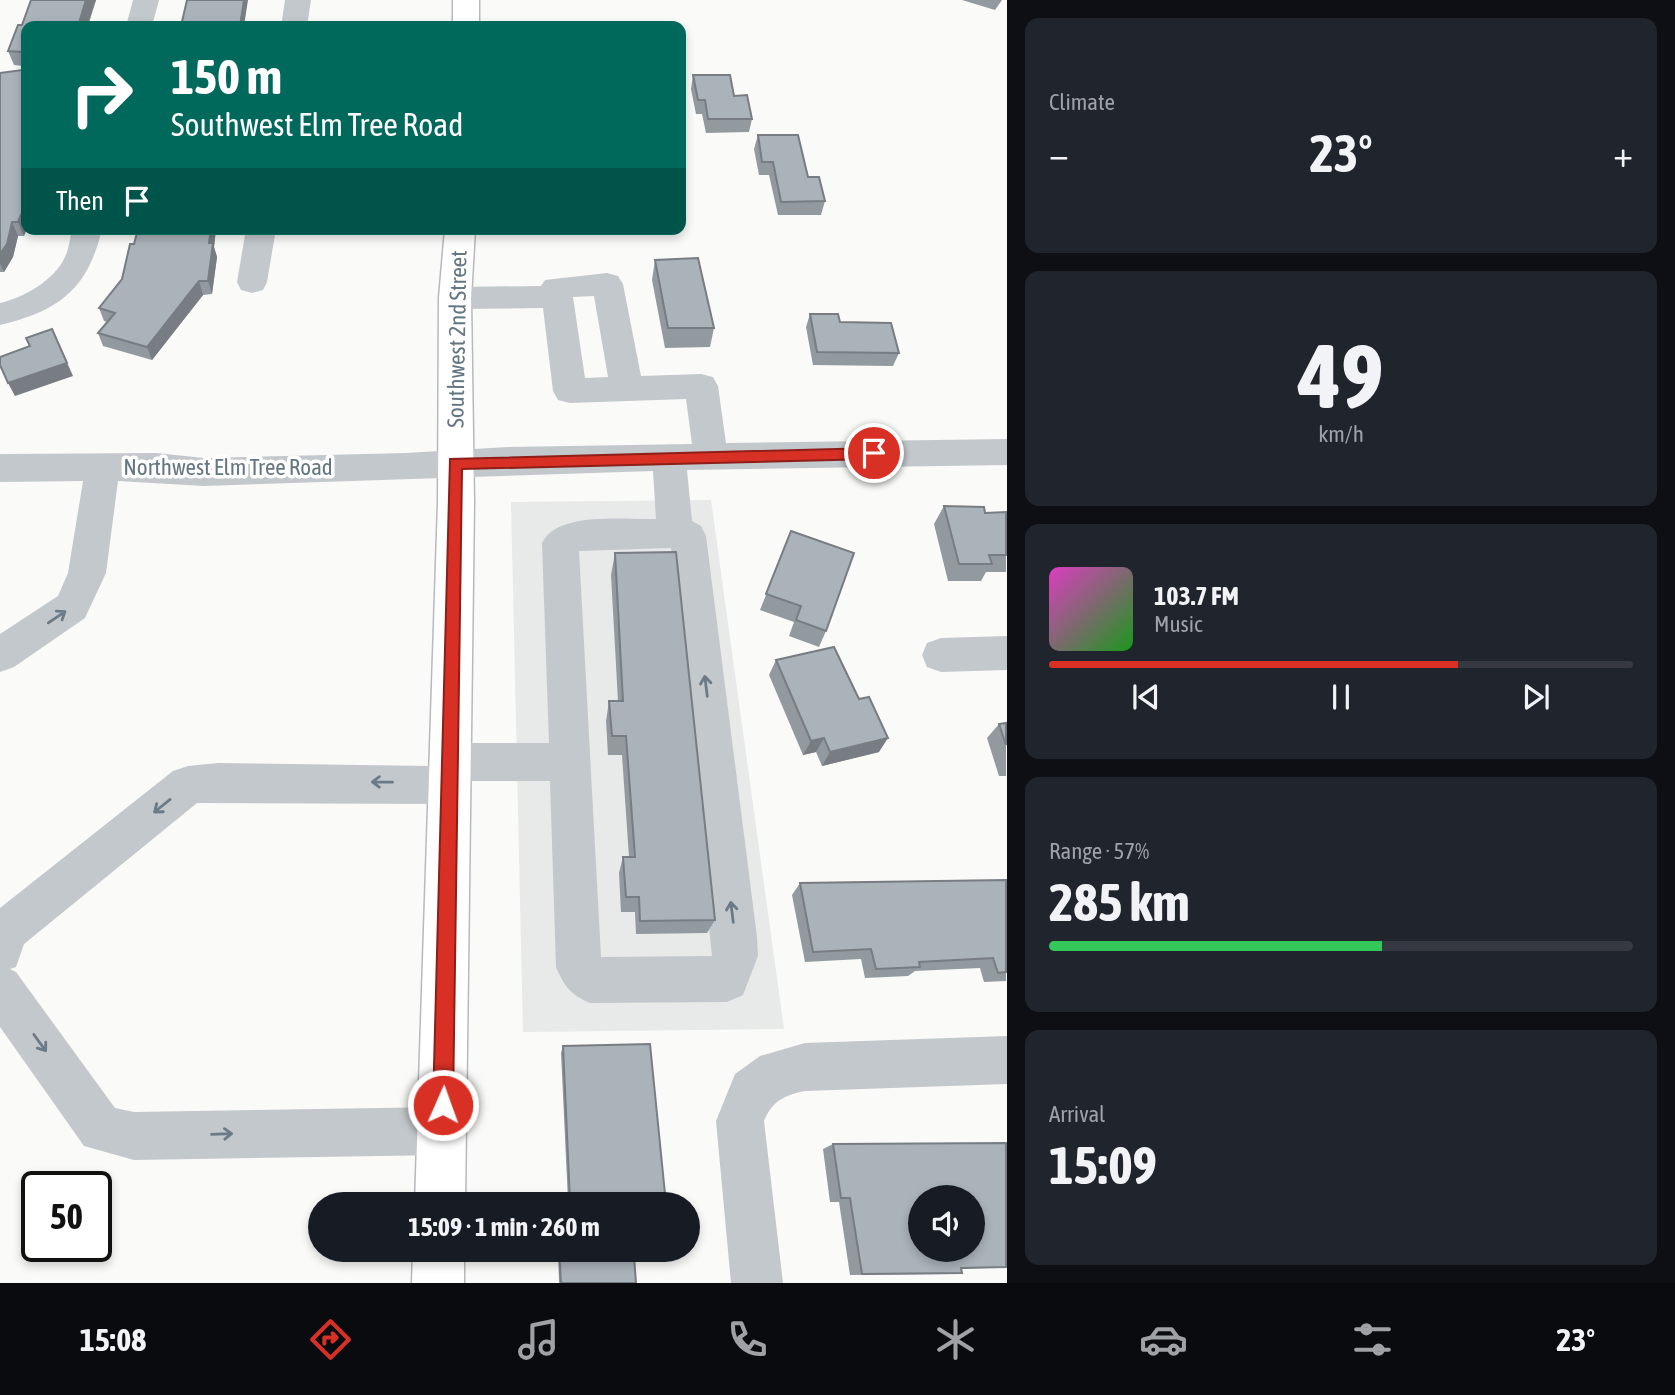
<!DOCTYPE html>
<meta charset="utf-8">
<style>
body{margin:0;font-family:"Asap Condensed",sans-serif;background:#20242c;color:#f1f3f6;height:100vh;display:flex;flex-direction:column;font-size:26px;white-space:nowrap}
*{box-sizing:border-box;margin:0}
p{font-size:23px;color:#9ea1a6}
.icon{flex:none;width:38px;height:38px;fill:none;stroke:currentColor;stroke-width:2;stroke-linecap:round;stroke-linejoin:round}
.map{position:relative;flex:1;overflow:hidden}
.drawer{display:flex;flex-direction:column;gap:18px;padding:18px;background:#0d0f14;width:668px}
.drawer>*{flex:none}
.banner{position:absolute;left:21px;top:21px;width:665px;height:214px;border-radius:14px;box-shadow:0 4px 10px #0003;background:#00695c;color:#fff;overflow:hidden}
.controls{position:absolute;left:908px;top:1185px;display:grid;gap:14px}
.controls a{display:grid;place-items:center;width:77px;height:77px;border-radius:50%;background:#171b24;box-shadow:0 4px 10px #0003;font-size:35px}
.speed{position:absolute;left:21px;top:1171px;display:flex;gap:14px;font-size:35px;font-weight:700;text-align:center}
.speed>*{display:grid;place-content:center;width:91px;height:91px;border-radius:50%;background:#171b24;box-shadow:0 4px 10px #0003;line-height:1}
.speed .limit{border:4px solid #111;border-radius:10px;background:#fff;color:#111}
.pin{position:absolute;display:grid;place-items:center;width:60px;height:60px;color:#fff;margin:-30px;border:4px solid #fff;border-radius:50%;box-shadow:0 2px 7px #0007}
.me{position:absolute;width:77px;margin:-38px;rotate:2deg;stroke-linejoin:round;filter:drop-shadow(0 0 5px #0008)}
.turn{display:flex;align-items:center;gap:24px;height:147px;padding:0 35px;font-size:32px}
.turn .icon{width:91px;height:91px;stroke-width:2.5}
.turn b{display:block;font-size:49px;line-height:60px}
.then{display:flex;align-items:center;height:66px;padding:0 35px;background:#0003;gap:14px;font-size:26px}
.big{font-size:52px;font-weight:700;line-height:1.1}
.drawer .tile{flex:1;display:flex;flex-direction:column;justify-content:center;gap:10px;min-width:0;padding:0 24px;border-radius:14px;background:#20242c}
.drawer .dial{align-items:center;gap:0}
.dial b{font-size:91px;line-height:1}
.song{display:flex;align-items:center;gap:21px}
.cover{width:84px;height:84px;border-radius:10px;background:linear-gradient(135deg,hsl(310 70% 55%),hsl(120 70% 35%))}
.played{height:7px;border-radius:4px;background:linear-gradient(90deg,#d93025 70%,#363941 70%)}
.keys{display:flex;justify-content:space-around;direction:ltr}
.heat{display:flex;justify-content:space-between;align-items:center;font-size:38px;direction:ltr}
.charge{height:10px;border-radius:5px;background:linear-gradient(90deg,#34c759 57%,#363941 0)}
.trip{position:absolute;left:308px;top:1192px;width:392px;height:70px;border-radius:35px;background:#171b24;box-shadow:0 4px 10px #0003;font-weight:700;line-height:70px;text-align:center}
.dock{display:flex;height:112px;justify-content:space-around;align-items:center;background:#090b0e;color:#9ea1a6}
.dock .icon{width:49px;height:49px}
.dock .selected{color:#d93025}
.dock b{font-size:32px;color:#f1f3f6}
main{display:flex;flex:1;min-height:0}
.map>svg:first-child{display:block}
</style>
<main>
<div class="map">
<svg width="1007" height="1283" viewBox="0 0 1007 1283">
<rect width="100%" height="100%" fill="#fafaf8"/>
<!-- built -->
<path fill="#e8e9e9" d="M711,500L784,1029L523,1032L511,502Z"/>
<g fill="none" stroke-linecap="round" stroke-linejoin="round">
<defs>
<g id="major">
<rect x="453" y="0" width="26" height="26"/>
<path d="M445,229H475L471,298L474,502L465,1204H415L438,502L439,298Z"/>
<path d="M413,1250H464V1283H412Z"/>
</g>
</defs>
<!-- major casing -->
<use href="#major" stroke="#b5babe" stroke-width="3"/>
<!-- minor -->
<g fill="#c3c8cc" fill-rule="evenodd">
<path d="M133,0H159L152,26H126Z"/>
<path d="M285,0H311L307,26H281Z"/>
<path d="M72,229H102C88,289 59,311 0,325V303C23,298 55,280 65,257C69,249 70,238 72,229Z"/>
<path d="M246,229H276L267,282L263,290L252,293L241,290L237,282Z"/>
<path d="M607,273L618,276L623,284L641,376L701,374L713,377L718,386L726,443L1007,439V465L687,470L692,521L701,526L706,536L757,937L758,956L743,995L727,1002L590,1003C571,995 564,986 556,967L550,781H469L471,785L465,799L450,804L197,803L24,944L16,967L10,969L16,972L115,1108L134,1112L442,1107L459,1114L466,1131L459,1148L442,1155L134,1160L84,1146L0,1027V908L173,771L188,766L218,763L432,766L430,762L436,749L451,743H549L542,543C558,511 624,520 656,519L653,471L204,486L118,481L106,573L85,618L14,667L0,672V634L58,596L68,573L83,481L0,482V454L156,453L204,458L406,453L508,447L692,444L686,399L570,403L558,400L553,391L543,308L455,309L444,306L439,298L444,290L455,287L541,286L545,280ZM594,296L608,377L585,378L573,297ZM671,548L712,956L601,957L579,551Z"/>
<path d="M1007,636V670L941,672L927,667L922,655L927,643L941,638Z"/>
<path d="M1007,1036V1084L805,1091C785,1095 772,1101 764,1121L783,1283H731L716,1121L735,1074L760,1056L805,1043Z"/>
</g>
<!-- major -->
<use href="#major" fill="#fff" fill-rule="evenodd"/>
</g>
<!-- wall -->
<g fill="#929a9f">
<path d="M31,0H96L24,236H18L13,257L4,272H0V73L23,70V66L14,65L8,51L22,25Z"/>
<path d="M962,0H1002L995,10Z"/>
<path d="M693,75L734,96L752,119L749,132L706,133L702,114H696L691,89Z"/>
<path d="M758,135L808,177L825,201L821,215H778L769,175H759L754,149Z"/>
<path d="M138,229H216L214,247L217,257L212,294L203,295L152,360L103,346L98,333L107,322L104,321L99,308L122,279L134,244Z"/>
<path d="M655,260L714,328L710,347L665,348L652,280Z"/>
<path d="M810,314L899,353L893,366L813,365L806,327Z"/>
<path d="M944,506L985,513L1006,512V572H986L981,581H948L934,524Z"/>
<path d="M791,531L826,631L819,647L789,636L794,622L760,610Z"/>
<path d="M615,553L715,920L707,933L636,934L635,912H621L619,873L623,857H629L622,755H608L606,721L609,701H618L611,575Z"/>
<path d="M776,660L879,752L822,766L816,752L803,755L769,675Z"/>
<path d="M1006,723V776H999L987,738L999,724Z"/>
<path d="M1006,880V981L984,982L980,968L915,971L908,976L865,978L861,959L805,962L792,895L800,883Z"/>
<path d="M563,1046L666,1204L568,1201L561,1053Z"/>
<path d="M1006,1143V1267L962,1269V1273L948,1274L850,1275L839,1202H830L823,1149L833,1144Z"/>
<path d="M558,1250H670L671,1255L666,1256L634,1257L636,1283H559Z"/>
</g>
<!-- shaded-wall -->
<g fill="#777d82">
<path d="M86,0H96L87,26H78Z"/>
<path d="M244,0H248L244,26H240Z"/>
<path d="M26,203L27,229L24,236L18,222Z"/>
<path d="M12,222L18,236L13,257L4,272L0,264V254Z"/>
<path d="M211,229H216L214,247L217,257L212,294L208,281L209,243Z"/>
<path d="M199,281L203,295L152,360L147,347Z"/>
<path d="M52,329L73,376L15,396L8,383Z"/>
<path d="M824,738L816,752L803,755L811,741Z"/>
<path d="M888,738L879,752L822,766L830,752Z"/>
</g>
<!-- building -->
<g fill="#aab3b9" stroke="#777d82" stroke-width="2" fill-rule="evenodd">
<path d="M31,0H86L78,26H26V203L18,222H12L7,244L0,254V73L23,70L22,52L8,51L18,25H22Z"/>
<path d="M187,0H244L240,26H181Z"/>
<path d="M693,75H730L734,96L747,95L752,119H708L705,100H698Z"/>
<path d="M758,135H798L808,177H819L825,201L781,202L773,162H762Z"/>
<path d="M138,229H211L209,243H213L208,281H199L147,347L98,333L115,313L99,308L122,279L130,244H134Z"/>
<path d="M698,258L714,328H668L655,260Z"/>
<path d="M810,314H838L840,322L891,323L899,353L817,352Z"/>
<path d="M52,329L67,363L8,383L0,365V357L30,346L26,338Z"/>
<path d="M944,506L984,507L985,513L1006,512V555H989L992,564H959Z"/>
<path d="M791,531L854,553L826,631L796,620L801,606L766,594Z"/>
<path d="M676,552L715,920L640,921L639,897H626L623,857H635L626,736H612L609,701H623L615,553Z"/>
<path d="M834,647L859,699L869,697L888,738L830,752L824,738L811,741L776,660Z"/>
<path d="M1006,723V745L999,724Z"/>
<path d="M1006,880V972L998,973L993,958L919,962L920,967L876,969L871,949L813,952L800,883Z"/>
<path d="M650,1044L666,1204H557V1202L570,1201L563,1046Z"/>
<path d="M1006,1143V1267L961,1268L962,1273L862,1274L850,1198H841L833,1144ZM920,1197H973V1250H920Z"/>
<path d="M559,1250H670L671,1255L634,1256L636,1283H561Z"/>
</g>
<!-- one-way arrows -->
<defs><path id="oneway-shaft" d="M-6 0H5M1.5-3L5.5 0L1.5 3" fill="none" stroke-width="1.6" stroke-linecap="round" stroke-linejoin="round" transform="scale(1.75)"/></defs>
<g stroke="#6a7a87">
<use href="#oneway-shaft" transform="translate(57 617) rotate(-34)"/>
<use href="#oneway-shaft" transform="translate(706 686) rotate(-97)"/>
<use href="#oneway-shaft" transform="translate(382 782) rotate(-179)"/>
<use href="#oneway-shaft" transform="translate(162 806) rotate(141)"/>
<use href="#oneway-shaft" transform="translate(732 912) rotate(-97)"/>
<use href="#oneway-shaft" transform="translate(40 1043) rotate(54)"/>
<use href="#oneway-shaft" transform="translate(222 1134) rotate(-2)"/>
</g>
<!-- route -->
<path fill="#d93025" stroke="#8d1f18" stroke-width="2" d="M874,448L882,453L874,459L462,469L453,1105L450,1112L443,1115L436,1112L433,1105L450,459Z"/>
<g text-anchor="middle" stroke-width="7" stroke-linejoin="round" paint-order="stroke">
<!-- street labels -->
<g font-size="23" fill="#657683" stroke="#fff">
<text transform="translate(457 339) rotate(-89)" y="8">Southwest 2nd Street</text>
<text x="228" y="475">Northwest Elm Tree Road</text>
</g>
</g>
</svg>
<div class="controls">
<a><svg class="icon" aria-label="sound" viewBox="0 0 24 24"><path d="M4 9h4l5-4v14l-5-4H4zM17 9q2 3 0 6"/></svg></a>
</div>
<div class="speed"><div class="limit">50</div></div>
<div class="pin" style="left:874px;top:453px;background:#d93025"><svg class="icon" aria-label="arrive" viewBox="0 0 24 24"><path d="M6 21V4h12l-3 4 3 4H6"/></svg></div>
<svg class="me" style="left:443px;top:1105px" viewBox="-20 -20 40 40"><circle r="17" fill="#d93025" stroke="#fff" stroke-width="3"/><path d="M0-11L8 9 0 5-8 9z" fill="#fff"/></svg>
<div class="trip">15:09 · 1 min · 260 m</div>
<div class="banner">
<div class="turn"><svg class="icon" aria-label="right" viewBox="0 0 24 24"><path d="M7 20v-9h11M14 6l5 5-5 5"/></svg><div><b>150 m</b>Southwest Elm Tree Road</div></div>
<div class="then">Then<svg class="icon" aria-label="arrive" viewBox="0 0 24 24"><path d="M6 21V4h12l-3 4 3 4H6"/></svg></div>
</div>
</div>
<section class="drawer">
<div class="tile"><p>Climate</p>
<div class="heat"><a>−</a><b class="big">23°</b><a>+</a></div>
</div>
<div class="tile dial"><b>49</b><p>km/h</p></div>
<div class="tile">
<div class="song"><i class="cover"></i><div><b>103.7 FM</b><p>Music</p></div></div>
<div class="played"></div>
<div class="keys"><svg class="icon" aria-label="previous" viewBox="0 0 24 24"><path d="M18 5L8 12l10 7zM5 5v14"/></svg><svg class="icon" aria-label="pause" viewBox="0 0 24 24"><path d="M8 5v14M16 5v14"/></svg><svg class="icon" aria-label="next" viewBox="0 0 24 24"><path d="M6 5l10 7-10 7zM19 5v14"/></svg></div>
</div>
<div class="tile"><p>Range · 57%</p><b class="big">285 km</b><div class="charge"></div></div>
<div class="tile"><p>Arrival</p><b class="big">15:09</b></div>
</section>
</main>
<nav class="dock">
<b>15:08</b>
<svg class="icon selected" aria-label="directions" viewBox="0 0 24 24"><path d="M12 3l9 9-9 9-9-9zM9 14v-3h6M13 9l2 2-2 2"/></svg>
<svg class="icon" aria-label="music" viewBox="0 0 24 24"><path d="M9 18V5l10-2v13"/><circle cx="6" cy="18" r="3"/><circle cx="16" cy="16" r="3"/></svg>
<svg class="icon" aria-label="phone" viewBox="0 0 24 24"><path d="M5 4h4l2 5-3 2q2 4 5 5l2-3 5 2v4C11 20 4 13 5 4z"/></svg>
<svg class="icon" aria-label="climate" viewBox="0 0 24 24"><path d="M12 3v18M4 7l16 10M4 17L20 7"/></svg>
<svg class="icon" aria-label="car" viewBox="0 0 24 24"><path d="M5 17H2v-5l4-1 3-4h7l3 4 3 1v5h-3M9 17h6M6 11h13"/><circle cx="7" cy="17" r="2"/><circle cx="17" cy="17" r="2"/></svg>
<svg class="icon" aria-label="filters" viewBox="0 0 24 24"><path d="M4 7h16M4 17h16"/><circle cx="9" cy="7" r="2"/><circle cx="15" cy="17" r="2"/></svg>
<b>23°</b>
</nav>
